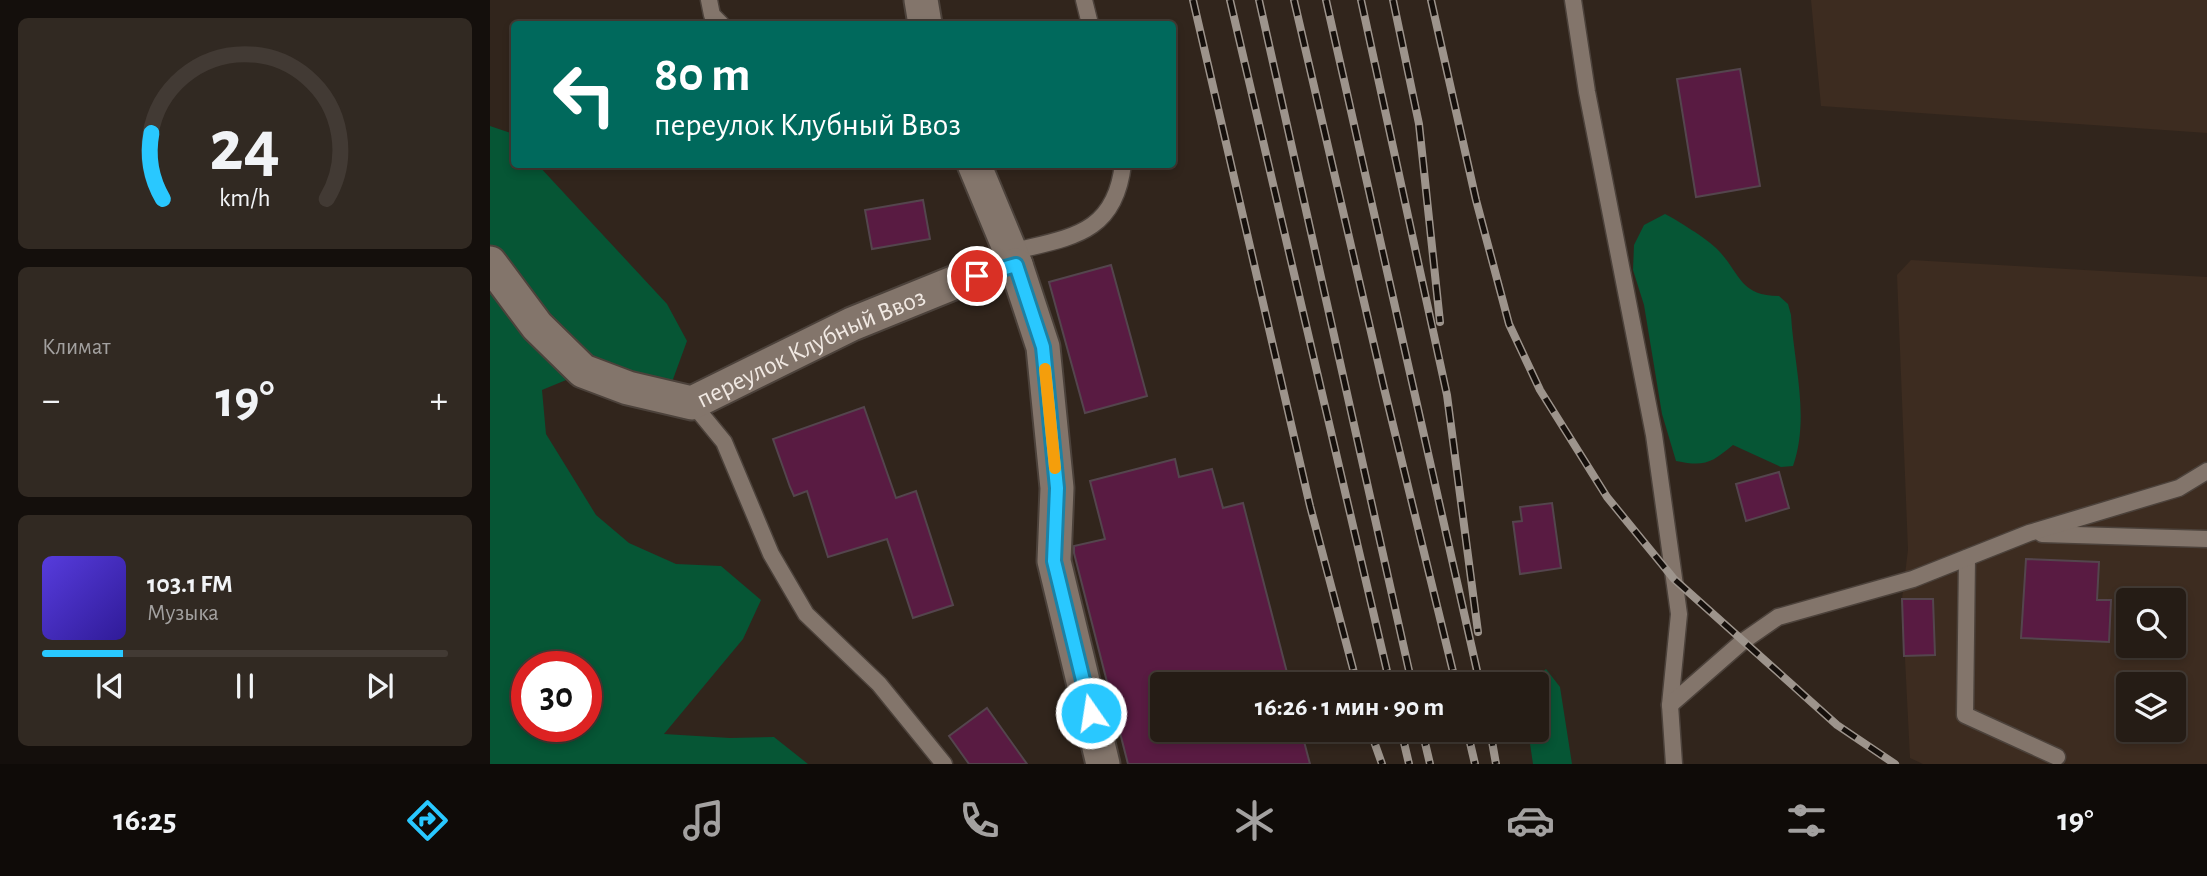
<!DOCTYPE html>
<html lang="ru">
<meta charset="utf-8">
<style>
body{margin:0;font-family:"Alegreya Sans",sans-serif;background:#312922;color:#f1f3f6;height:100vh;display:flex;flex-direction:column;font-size:26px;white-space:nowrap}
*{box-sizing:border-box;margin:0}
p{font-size:23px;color:#a3a1a0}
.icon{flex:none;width:38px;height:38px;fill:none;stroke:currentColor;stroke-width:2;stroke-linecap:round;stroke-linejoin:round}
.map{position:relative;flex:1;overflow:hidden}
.drawer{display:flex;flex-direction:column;gap:18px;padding:18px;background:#140f0c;width:490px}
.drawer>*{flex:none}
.top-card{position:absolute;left:21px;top:21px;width:665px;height:147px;border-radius:7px;box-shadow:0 4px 10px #0003,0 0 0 2px #423a34;background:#00695c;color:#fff;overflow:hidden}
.controls{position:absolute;left:1626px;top:588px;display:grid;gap:14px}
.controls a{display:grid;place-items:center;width:70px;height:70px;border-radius:7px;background:#251c15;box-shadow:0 4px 10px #0003,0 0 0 2px #423a34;font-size:35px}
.speed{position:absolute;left:21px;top:651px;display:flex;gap:14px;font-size:35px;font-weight:700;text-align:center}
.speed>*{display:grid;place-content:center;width:91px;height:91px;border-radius:50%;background:#251c15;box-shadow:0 4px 10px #0003,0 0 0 2px #423a34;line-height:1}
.speed .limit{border:10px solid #d22;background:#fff;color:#111}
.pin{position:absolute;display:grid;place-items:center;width:60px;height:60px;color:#fff;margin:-30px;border:4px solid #fff;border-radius:50%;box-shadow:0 2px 7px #0007}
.me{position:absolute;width:77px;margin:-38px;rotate:347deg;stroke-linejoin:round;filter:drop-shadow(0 0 5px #0008)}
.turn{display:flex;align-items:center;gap:24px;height:147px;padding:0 28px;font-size:32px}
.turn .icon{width:91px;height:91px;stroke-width:2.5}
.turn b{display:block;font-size:49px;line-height:60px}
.big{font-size:52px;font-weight:700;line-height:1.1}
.drawer .widget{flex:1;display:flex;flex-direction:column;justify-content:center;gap:10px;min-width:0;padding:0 24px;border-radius:10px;background:#312922}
.drawer .dial{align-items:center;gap:0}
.dial svg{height:182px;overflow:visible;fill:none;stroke:#423a34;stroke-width:7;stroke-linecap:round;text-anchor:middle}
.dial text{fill:#f1f3f6;stroke:none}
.song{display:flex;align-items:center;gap:21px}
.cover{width:84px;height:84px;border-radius:10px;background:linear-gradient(135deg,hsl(250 70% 55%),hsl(250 70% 35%))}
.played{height:7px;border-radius:4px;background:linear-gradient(90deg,#29c8ff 20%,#423a34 20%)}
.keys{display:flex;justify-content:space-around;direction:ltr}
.heat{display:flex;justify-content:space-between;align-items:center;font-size:38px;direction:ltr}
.trip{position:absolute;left:660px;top:672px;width:399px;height:70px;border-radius:7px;background:#251c15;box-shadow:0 4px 10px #0003,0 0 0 2px #423a34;font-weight:700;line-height:70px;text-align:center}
.tabs{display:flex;height:112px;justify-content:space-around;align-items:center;background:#0f0b08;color:#a3a1a0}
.tabs .icon{width:49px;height:49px}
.tabs .on{color:#29c8ff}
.tabs b{font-size:32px;color:#f1f3f6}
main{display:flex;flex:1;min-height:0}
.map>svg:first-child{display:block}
</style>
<main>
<section class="drawer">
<div class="widget dial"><svg viewBox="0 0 100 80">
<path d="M14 69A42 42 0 1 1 86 69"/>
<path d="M14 69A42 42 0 0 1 9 40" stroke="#29c8ff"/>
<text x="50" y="56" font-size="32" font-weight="700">24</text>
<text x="50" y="72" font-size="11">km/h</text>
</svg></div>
<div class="widget"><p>Климат</p>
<div class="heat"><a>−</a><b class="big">19°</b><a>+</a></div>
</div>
<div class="widget">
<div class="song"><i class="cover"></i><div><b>103.1 FM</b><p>Музыка</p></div></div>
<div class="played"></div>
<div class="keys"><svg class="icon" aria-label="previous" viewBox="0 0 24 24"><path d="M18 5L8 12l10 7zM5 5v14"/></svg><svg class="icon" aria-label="pause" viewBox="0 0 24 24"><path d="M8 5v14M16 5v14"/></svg><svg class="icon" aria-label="next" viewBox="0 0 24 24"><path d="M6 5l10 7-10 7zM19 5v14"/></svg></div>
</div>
</section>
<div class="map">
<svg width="1717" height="764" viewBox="0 0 1717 764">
<rect width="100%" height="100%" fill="#31251c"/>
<!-- built -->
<g fill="#3d2c20" fill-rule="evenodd">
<path d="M1321,0H1717V133L1331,106Z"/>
<path d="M1421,260L1717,277V764H1433L1420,758L1412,599L1418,550L1407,275ZM1638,600H1684V646H1638ZM1638,684H1684V730H1638Z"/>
</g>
<!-- green -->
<g fill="#065635" fill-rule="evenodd">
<path d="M0,126L24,134V164L48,165L177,304L197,341L182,382L93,373L52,390L56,434L106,515L139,543L186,564L231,566L271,600L253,639L174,734L240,738L284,737L318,764H0ZM37,667H96V726H37Z"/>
<path d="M1175,214C1187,220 1217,239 1226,248C1250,271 1248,296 1289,296L1298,304L1301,315C1304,366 1320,417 1303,466L1291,467L1243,445C1221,463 1215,467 1186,461L1172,414L1154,305L1143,270L1144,245L1154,225Z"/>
<path d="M1056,669L1070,687L1082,764H1043L1038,730H1046V684H1039Z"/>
</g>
<!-- building -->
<g fill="#591b42" stroke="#54454d" stroke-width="2">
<path d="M1250,69L1270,186L1206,197L1187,79Z"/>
<path d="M433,200L440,239L382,249L375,210Z"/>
<path d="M621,265L657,396L595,413L559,282Z"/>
<path d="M374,407L406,498L426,491L463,605L423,618L397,539L338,557L317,491L304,496L300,487L283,439Z"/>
<path d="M685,459L689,477L722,469L733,508L753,503L800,684H672V730H811L820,764H638L584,553V546L615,539L600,481Z"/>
<path d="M1289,472L1299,508L1256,521L1246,484Z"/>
<path d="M1062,503L1071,568L1030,574L1023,522L1032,521L1030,507Z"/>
<path d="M1536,559L1609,562L1607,600H1621L1619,642L1531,638Z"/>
<path d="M1412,599H1443L1445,655L1414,656Z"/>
<path d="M497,708L537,764H479L459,736Z"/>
</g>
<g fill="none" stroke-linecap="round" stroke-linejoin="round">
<defs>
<g id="lane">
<path d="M219,0L222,15L231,24"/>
<path d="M594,0L600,24"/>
<path d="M1083,0L1097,92L1164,435L1189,614L1180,705L1184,764"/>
<path d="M521,252C580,237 625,235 633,164"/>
<path d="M202,403L234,442L281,554L316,614L389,684L454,764"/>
<path d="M1552,534L1717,539"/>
<path d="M1477,558L1475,715L1567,757"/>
<path d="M1180,705L1252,642L1288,617L1423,579L1539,533L1689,488L1717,471"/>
</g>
<g id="street">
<path d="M431,0L435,24"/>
<path d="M484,164L526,265L553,347L567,488L564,561L613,764"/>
<path id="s1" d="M0,263L47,326L93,371L138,388L202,403L362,324L468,281L526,265"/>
</g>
</defs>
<!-- lane casing -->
<use href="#lane" stroke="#4c423b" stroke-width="19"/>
<!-- street casing -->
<use href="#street" stroke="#4c423b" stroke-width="37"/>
<!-- lane -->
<use href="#lane" stroke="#83756b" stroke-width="16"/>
<!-- street -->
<use href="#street" stroke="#83756b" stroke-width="33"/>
<defs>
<g id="rail">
<path d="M703,0L820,506L867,684"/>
<path d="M740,0L900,684"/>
<path d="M769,0L922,684"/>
<path d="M804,0L894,388L966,684"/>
<path d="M836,0L990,684"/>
<path d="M871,0L957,395L988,632"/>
<path d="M903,0L929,124L950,322"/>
<path d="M941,0L986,200L1019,324L1050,390L1117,497L1184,579L1347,725L1405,764"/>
<path d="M880,730L892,764"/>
<path d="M911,730L919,764"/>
<path d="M932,730L940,764"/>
<path d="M977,730L985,764"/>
<path d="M1000,730L1006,764"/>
</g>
</defs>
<!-- rail casing -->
<use href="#rail" stroke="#9d948c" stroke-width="8"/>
<!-- rail -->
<use href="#rail" stroke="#150f0b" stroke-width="5" stroke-dasharray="16" stroke-linecap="butt"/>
</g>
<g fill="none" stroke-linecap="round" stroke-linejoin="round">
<defs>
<path id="route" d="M487,276L526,265L553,347L567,488L564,561L601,713"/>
</defs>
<!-- route casing -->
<use href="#route" stroke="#1b82a6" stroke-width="18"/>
<!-- route -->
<use href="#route" stroke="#29c8ff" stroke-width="12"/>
<!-- slow -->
<path stroke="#f59e0b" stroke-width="12" d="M555,369L565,468"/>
</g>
<g text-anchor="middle" stroke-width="7" stroke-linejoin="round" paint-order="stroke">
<!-- street labels -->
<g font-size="26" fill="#f0e8e2" stroke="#150f0b">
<text dy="9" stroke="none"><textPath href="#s1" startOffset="388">переулок Клубный Ввоз</textPath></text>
</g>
</g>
</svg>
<div class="controls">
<a><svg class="icon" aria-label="search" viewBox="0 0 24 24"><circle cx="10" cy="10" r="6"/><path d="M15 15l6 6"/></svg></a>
<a><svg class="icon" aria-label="layers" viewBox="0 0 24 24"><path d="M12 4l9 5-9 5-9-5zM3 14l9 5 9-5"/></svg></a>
</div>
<div class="speed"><div class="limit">30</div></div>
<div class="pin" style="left:487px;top:276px;background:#d93025"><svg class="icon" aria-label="arrive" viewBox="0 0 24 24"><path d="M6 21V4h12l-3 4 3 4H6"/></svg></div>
<svg class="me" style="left:601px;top:713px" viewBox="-20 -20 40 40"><circle r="17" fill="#29c8ff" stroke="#fff" stroke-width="3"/><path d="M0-11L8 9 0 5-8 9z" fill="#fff"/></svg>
<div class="trip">16:26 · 1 мин · 90 m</div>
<div class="top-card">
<div class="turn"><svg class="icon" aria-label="left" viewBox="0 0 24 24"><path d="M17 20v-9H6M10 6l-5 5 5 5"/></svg><div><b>80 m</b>переулок Клубный Ввоз</div></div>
</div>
</div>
</main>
<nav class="tabs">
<b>16:25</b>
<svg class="icon on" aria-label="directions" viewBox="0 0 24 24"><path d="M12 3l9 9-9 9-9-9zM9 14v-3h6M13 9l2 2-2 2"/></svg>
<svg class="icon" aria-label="music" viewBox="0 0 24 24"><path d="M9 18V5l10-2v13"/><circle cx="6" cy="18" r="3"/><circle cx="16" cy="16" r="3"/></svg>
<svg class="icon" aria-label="phone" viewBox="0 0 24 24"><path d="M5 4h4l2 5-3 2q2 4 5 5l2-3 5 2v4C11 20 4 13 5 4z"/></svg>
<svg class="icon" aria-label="climate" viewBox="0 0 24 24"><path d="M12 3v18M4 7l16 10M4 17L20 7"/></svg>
<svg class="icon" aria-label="car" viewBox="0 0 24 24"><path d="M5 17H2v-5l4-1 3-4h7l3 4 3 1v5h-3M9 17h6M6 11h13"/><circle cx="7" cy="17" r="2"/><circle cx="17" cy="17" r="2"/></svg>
<svg class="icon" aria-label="filters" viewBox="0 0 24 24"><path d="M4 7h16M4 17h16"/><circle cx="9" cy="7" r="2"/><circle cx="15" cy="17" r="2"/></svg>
<b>19°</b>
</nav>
